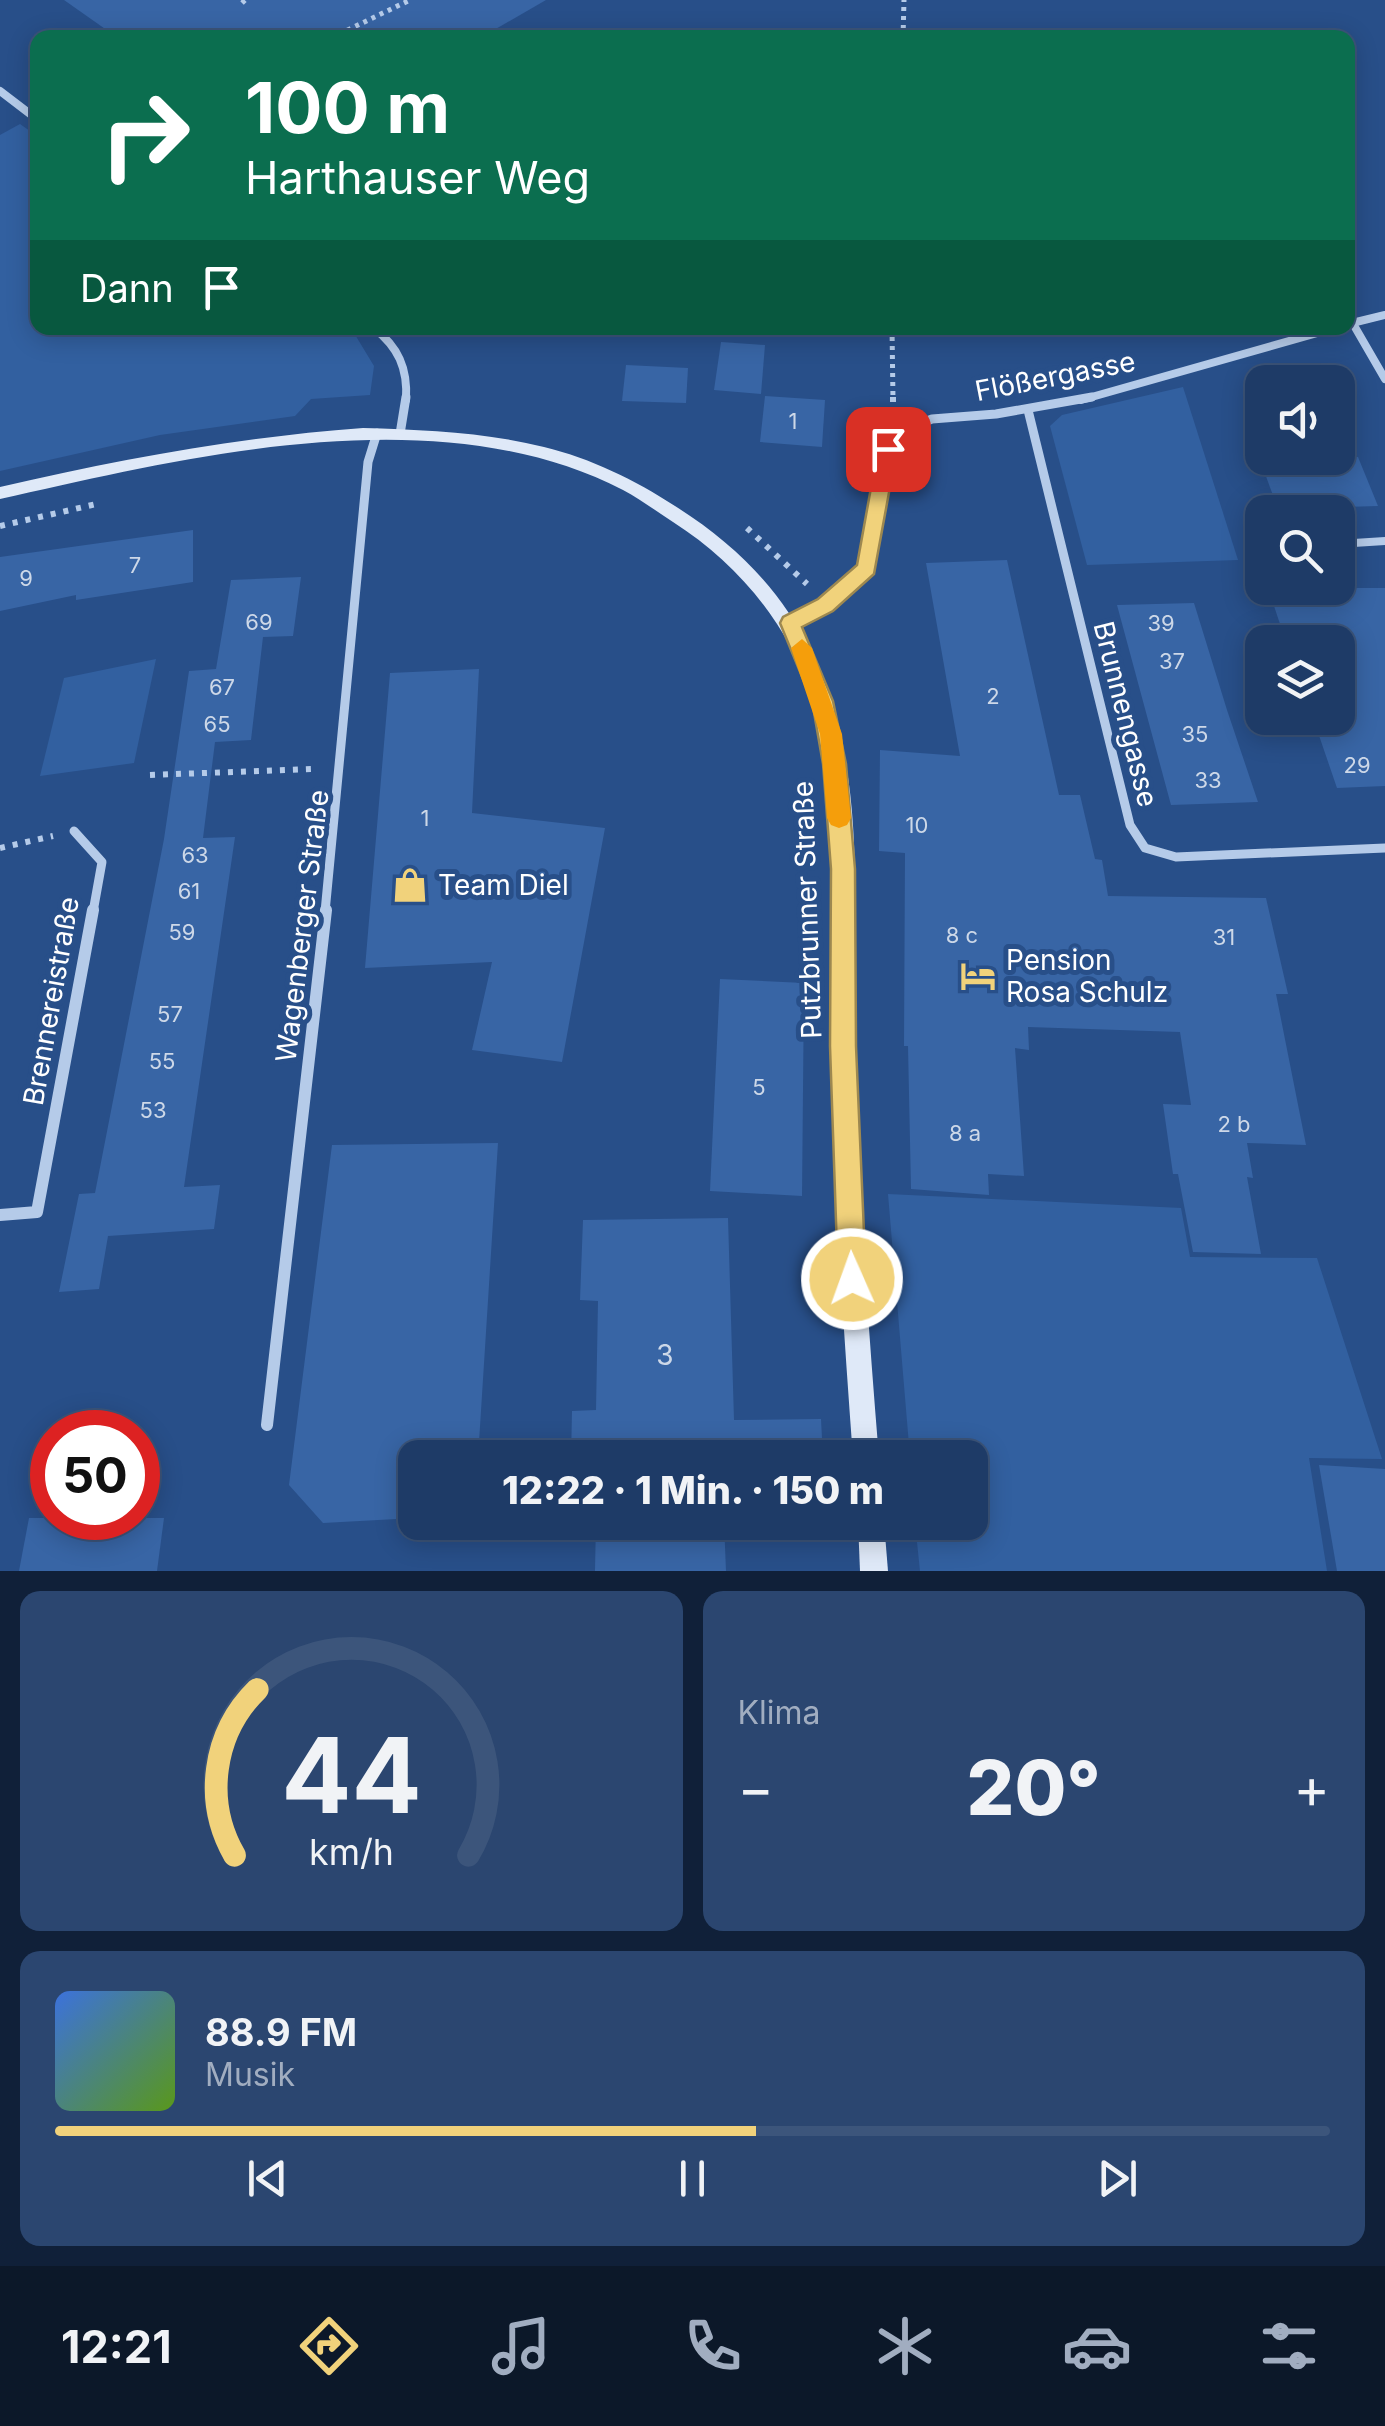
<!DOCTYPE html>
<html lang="de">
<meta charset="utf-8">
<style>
body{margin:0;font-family:Inter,sans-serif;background:#2b4670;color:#f1f3f6;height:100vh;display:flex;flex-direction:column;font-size:38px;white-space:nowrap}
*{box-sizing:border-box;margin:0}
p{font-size:32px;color:#a1adc0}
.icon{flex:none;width:55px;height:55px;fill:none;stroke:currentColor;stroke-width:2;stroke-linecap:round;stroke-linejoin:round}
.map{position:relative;height:1571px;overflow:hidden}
.sheet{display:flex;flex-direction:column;gap:20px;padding:20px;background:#102039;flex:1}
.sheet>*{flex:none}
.banner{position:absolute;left:30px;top:30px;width:1325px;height:305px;border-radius:20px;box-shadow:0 5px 25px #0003,0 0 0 2px #3c557b;background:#0b6e4f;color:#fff;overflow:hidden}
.buttons{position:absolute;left:1245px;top:365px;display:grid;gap:20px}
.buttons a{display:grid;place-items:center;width:110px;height:110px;border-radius:20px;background:#1e3b67;box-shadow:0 5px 25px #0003,0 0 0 2px #3c557b;font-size:50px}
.speed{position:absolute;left:30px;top:1410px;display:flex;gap:20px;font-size:50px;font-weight:700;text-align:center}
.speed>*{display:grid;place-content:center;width:130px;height:130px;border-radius:50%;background:#1e3b67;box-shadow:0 5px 25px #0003,0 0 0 2px #3c557b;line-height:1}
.speed .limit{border:15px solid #d22;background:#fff;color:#111}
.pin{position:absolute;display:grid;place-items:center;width:85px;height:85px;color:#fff;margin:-42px;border-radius:20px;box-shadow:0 5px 15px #0006}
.me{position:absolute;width:110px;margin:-55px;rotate:358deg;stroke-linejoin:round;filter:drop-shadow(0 0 8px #0008)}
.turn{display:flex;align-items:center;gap:35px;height:210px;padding:0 50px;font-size:45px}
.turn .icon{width:130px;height:130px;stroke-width:2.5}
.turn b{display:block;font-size:70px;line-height:85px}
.then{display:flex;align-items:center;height:95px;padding:0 50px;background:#0003;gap:20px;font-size:38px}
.big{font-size:75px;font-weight:800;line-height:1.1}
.sheet .card{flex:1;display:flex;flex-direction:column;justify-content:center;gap:15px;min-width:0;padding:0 35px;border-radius:20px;background:#2b4670}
.sheet .dial{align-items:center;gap:0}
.dial svg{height:260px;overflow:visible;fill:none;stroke:#3c557b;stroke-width:7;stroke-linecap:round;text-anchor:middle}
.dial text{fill:#f1f3f6;stroke:none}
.song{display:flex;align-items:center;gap:30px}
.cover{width:120px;height:120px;border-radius:15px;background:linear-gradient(135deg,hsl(220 70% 55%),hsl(90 70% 35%))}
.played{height:10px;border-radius:5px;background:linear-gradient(90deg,#f1d27b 55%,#3c557b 55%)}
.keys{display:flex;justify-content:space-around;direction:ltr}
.heat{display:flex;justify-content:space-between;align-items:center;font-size:55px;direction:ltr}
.sheet .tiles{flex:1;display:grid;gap:20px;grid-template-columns:1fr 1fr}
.card:last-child{grid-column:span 2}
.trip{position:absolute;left:398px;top:1440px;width:590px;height:100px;border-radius:20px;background:#1e3b67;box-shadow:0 5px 25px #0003,0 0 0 2px #3c557b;font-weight:800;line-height:100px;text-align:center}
.tab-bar{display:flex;height:160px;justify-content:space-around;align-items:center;background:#0c1829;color:#a1adc0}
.tab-bar .icon{width:70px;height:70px}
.tab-bar .current{color:#f1d27b}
.tab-bar b{font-size:45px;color:#f1f3f6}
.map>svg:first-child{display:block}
</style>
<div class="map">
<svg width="1385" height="1571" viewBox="0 0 1385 1571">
<rect width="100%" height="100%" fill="#284f89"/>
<!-- green -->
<g fill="#3260a0">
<path d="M20,124L37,136L38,328H351L374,366L370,395L311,399L295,416L160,435L0,471V135Z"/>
<path d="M1183,387L1238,560L1087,565L1050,426L1062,415Z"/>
<path d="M156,659L134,763L40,776L64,678Z"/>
<path d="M888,1194L1181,1208L1190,1257L1317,1258L1382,1459L1309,1458L1327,1571H920L915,1523L970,1522V1458L910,1457Z"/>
</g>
<!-- building -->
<g fill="#3865a5">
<path d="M64,0H546L480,38H118Z"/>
<path d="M721,342L765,345L761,394L714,390Z"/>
<path d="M626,365L688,368L686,403L622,401Z"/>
<path d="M765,396L825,400L822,447L760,442Z"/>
<path d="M1358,457L1378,506L1278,509L1260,460Z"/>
<path d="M193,530V582L76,600V595L0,611V557Z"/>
<path d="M1007,560L1059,795H1080L1095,859L1102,860L1108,896L1266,898L1288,994H1276L1306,1145L1247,1143L1253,1178L1247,1177L1261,1254L1193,1252L1178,1174H1173L1163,1104L1191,1105L1180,1032L1028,1027L1029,1050L1015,1048L1024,1176L988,1174L989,1195L911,1189L908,1046H904L905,853L879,851L880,750L960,756L926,563Z"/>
<path d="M301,577L293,636L263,637L251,740L215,742L203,838L235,837L184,1187L220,1185L214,1229L108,1236L99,1289L59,1292L79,1194L95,1193L164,839L189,671L216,669L231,580Z"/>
<path d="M1268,588H1385V786L1337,788L1313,718H1338V642H1286Z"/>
<path d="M1194,603L1227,710L1258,802L1171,805L1117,605Z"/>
<path d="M479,669L472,813L605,828L562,1062L472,1050L492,962L365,968L390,673Z"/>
<path d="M720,979L804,983L802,1196L710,1191Z"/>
<path d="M498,1143L478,1458H415V1518L323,1523L289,1485L332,1145Z"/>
<path d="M728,1218L734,1420L821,1419L823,1458H571L572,1411L596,1410L598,1301L580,1300L583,1220Z"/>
<path d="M1319,1465L1385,1469V1571H1337Z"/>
<path d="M29,1518H164L157,1571H19Z"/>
<path d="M596,1522H724L726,1571H595Z"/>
</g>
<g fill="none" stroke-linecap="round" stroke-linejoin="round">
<!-- path-far1 -->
<g stroke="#b5cbe9" stroke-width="5" stroke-dasharray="4 5" stroke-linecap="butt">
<path d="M242,3L245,0"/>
<path d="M331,38L410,0"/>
<path d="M903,38L904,0"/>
<path d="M892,328L893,400"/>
</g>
<!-- path -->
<g stroke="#b5cbe9" stroke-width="6" stroke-dasharray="5 8" stroke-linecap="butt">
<path d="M893,397V406"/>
<path d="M0,526L101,503"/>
<path d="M747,528L807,584"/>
<path d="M150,775L314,769"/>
<path d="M0,848L53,836"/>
</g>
<!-- lane -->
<path stroke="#b5cbe9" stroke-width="8" d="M1338,544L1385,541"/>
<!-- street-far2 -->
<g stroke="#b5cbe9" stroke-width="8">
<path d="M0,91L38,120"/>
<path d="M1352,322L1385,379"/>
<path d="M1348,324L1385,315"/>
<path d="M374,328C398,347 408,368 406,400"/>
<path d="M1081,400L1335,328"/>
</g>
<!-- street-far1 -->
<g stroke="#b5cbe9" stroke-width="9">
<path d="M1028,410L1130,825L1145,848L1176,857L1385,848"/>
<path d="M400,434L406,397"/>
<path d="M790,623C865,585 871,572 879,491C882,469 885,450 899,432L932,419L996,414L1092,397"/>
<path d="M74,831L102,862L93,912"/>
<path d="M325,912L368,462L377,433"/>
</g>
<!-- street -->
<g stroke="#b5cbe9" stroke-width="12">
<path d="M0,1215L37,1212L93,910"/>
<path d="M267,1425L326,910"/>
</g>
<!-- secondary -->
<g fill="#dfe9f8" fill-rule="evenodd">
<path d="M363,428C424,430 484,432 544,447C590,458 635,480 675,506C764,562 818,634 841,739C864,840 851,946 854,1049C858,1185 868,1322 879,1458H853C843,1320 833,1181 832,1043C831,929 846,808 812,697C788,623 737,563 673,522C656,511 640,499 623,490C439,395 190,456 0,499V487C121,459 240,437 363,428Z"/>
<path d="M858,1522H884L888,1571H860Z"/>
</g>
</g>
<!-- route -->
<path fill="#f1d27b" stroke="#9d8850" stroke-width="2.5" d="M888,442L897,449L874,574L833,611L802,627L833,701L846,764L855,869L856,1046L866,1279L862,1289L852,1293L842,1289L838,1279L830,1046L831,869L823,764L812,701L780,623L783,617L818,599L857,565L878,449Z"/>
<!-- slow -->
<path fill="#f59e0b" d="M802,639L812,648L842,734L851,818L847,825L839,828L831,825L827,818L820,734L791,648Z"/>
<!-- icons -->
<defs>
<symbol id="shop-bare" viewBox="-9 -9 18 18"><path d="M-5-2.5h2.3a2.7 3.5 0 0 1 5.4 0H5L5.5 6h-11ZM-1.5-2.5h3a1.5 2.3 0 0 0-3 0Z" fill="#f1d27b" stroke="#284f89" stroke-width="2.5" paint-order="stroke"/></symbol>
<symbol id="hotel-bare" viewBox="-9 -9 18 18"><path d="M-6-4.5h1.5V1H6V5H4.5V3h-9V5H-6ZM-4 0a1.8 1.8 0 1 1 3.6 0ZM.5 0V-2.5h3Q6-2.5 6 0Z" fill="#f1d27b" stroke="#284f89" stroke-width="2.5" paint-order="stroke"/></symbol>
</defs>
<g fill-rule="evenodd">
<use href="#shop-bare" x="385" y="860" width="50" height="50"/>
<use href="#hotel-bare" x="953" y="951" width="50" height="50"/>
</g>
<g text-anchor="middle" stroke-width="10" stroke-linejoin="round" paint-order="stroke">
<!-- number labels -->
<g font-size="22" fill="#cdd8e8">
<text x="793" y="429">1</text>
<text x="135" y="573">7</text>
<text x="26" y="586">9</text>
<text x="259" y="630">69</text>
<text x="1161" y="631">39</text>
<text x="1172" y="669">37</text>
<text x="222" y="695">67</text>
<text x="993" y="704">2</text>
<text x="217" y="732">65</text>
<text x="1195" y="742">35</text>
<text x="1357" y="773">29</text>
<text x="1208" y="788">33</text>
<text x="425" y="826">1</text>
<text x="917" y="833">10</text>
<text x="195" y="863">63</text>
<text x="189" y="899">61</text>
<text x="182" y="940">59</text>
<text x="962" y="943">8 c</text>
<text x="1224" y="945">31</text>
<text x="170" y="1022">57</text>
<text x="162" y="1069">55</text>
<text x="759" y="1095">5</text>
<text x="153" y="1118">53</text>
<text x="1234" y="1132">2 b</text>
<text x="965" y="1141">8 a</text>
</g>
<!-- street labels -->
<g font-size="28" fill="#fff" stroke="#284f89">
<text transform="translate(1055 376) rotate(-11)" y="10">Flößergasse</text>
<text transform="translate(1126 714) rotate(76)" y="10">Brunnengasse</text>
<text transform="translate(807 910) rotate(-92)" y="10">Putzbrunner Straße</text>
<text transform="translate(302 926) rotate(-83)" y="10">Wagenberger Straße</text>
<text transform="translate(51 1001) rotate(-80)" y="10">Brennereistraße</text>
</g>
<!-- poi labels -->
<g font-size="28" fill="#fff" stroke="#284f89" text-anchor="start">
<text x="438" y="895">Team Diel</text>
<text x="1006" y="970">Pension<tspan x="1006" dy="32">Rosa Schulz</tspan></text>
</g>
<!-- near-number labels -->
<g font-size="28" fill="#cdd8e8">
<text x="665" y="1365">3</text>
</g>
</g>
</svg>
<div class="buttons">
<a><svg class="icon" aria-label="sound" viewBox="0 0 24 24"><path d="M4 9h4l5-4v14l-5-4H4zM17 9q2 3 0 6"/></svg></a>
<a><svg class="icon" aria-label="search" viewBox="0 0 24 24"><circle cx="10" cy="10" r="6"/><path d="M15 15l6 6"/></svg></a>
<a><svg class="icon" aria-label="layers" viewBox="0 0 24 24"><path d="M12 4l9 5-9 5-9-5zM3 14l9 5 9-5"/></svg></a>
</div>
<div class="speed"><div class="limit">50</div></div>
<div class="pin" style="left:888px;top:449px;background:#d93025"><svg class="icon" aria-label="arrive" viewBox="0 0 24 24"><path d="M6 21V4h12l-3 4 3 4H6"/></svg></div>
<svg class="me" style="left:852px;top:1279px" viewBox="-20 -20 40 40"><circle r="17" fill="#f1d27b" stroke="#fff" stroke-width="3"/><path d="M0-11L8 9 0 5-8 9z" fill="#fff"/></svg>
<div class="trip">12:22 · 1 Min. · 150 m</div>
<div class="banner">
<div class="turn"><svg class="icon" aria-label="right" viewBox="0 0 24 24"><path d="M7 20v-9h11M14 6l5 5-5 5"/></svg><div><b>100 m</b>Harthauser Weg</div></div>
<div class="then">Dann<svg class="icon" aria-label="arrive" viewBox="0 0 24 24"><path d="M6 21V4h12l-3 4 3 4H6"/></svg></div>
</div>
</div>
<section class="sheet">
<div class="tiles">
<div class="card dial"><svg viewBox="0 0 100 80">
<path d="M14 69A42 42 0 1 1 86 69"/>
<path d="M14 69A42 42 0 0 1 21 18" stroke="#f1d27b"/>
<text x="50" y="56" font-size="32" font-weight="700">44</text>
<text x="50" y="72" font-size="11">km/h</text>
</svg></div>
<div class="card"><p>Klima</p>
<div class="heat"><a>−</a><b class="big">20°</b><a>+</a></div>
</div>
<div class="card">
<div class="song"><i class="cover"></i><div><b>88.9 FM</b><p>Musik</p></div></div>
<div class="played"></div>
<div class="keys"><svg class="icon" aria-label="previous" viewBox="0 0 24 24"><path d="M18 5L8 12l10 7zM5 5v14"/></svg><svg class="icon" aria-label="pause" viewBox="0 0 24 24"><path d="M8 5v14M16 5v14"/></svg><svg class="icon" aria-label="next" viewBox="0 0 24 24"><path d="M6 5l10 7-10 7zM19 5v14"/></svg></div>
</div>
</div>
</section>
<nav class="tab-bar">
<b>12:21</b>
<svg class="icon current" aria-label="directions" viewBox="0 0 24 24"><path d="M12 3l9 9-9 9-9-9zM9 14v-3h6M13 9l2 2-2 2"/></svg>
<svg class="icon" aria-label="music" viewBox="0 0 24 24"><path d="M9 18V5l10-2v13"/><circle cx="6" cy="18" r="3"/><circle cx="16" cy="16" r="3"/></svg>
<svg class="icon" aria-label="phone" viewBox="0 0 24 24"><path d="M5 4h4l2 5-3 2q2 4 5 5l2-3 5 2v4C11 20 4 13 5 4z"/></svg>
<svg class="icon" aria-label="climate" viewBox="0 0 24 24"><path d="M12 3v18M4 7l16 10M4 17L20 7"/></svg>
<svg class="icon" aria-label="car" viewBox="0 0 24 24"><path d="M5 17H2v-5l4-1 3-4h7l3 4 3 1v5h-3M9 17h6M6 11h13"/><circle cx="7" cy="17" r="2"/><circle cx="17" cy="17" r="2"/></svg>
<svg class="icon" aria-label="filters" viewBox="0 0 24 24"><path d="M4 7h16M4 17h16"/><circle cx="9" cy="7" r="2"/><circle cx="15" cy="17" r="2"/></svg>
</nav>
